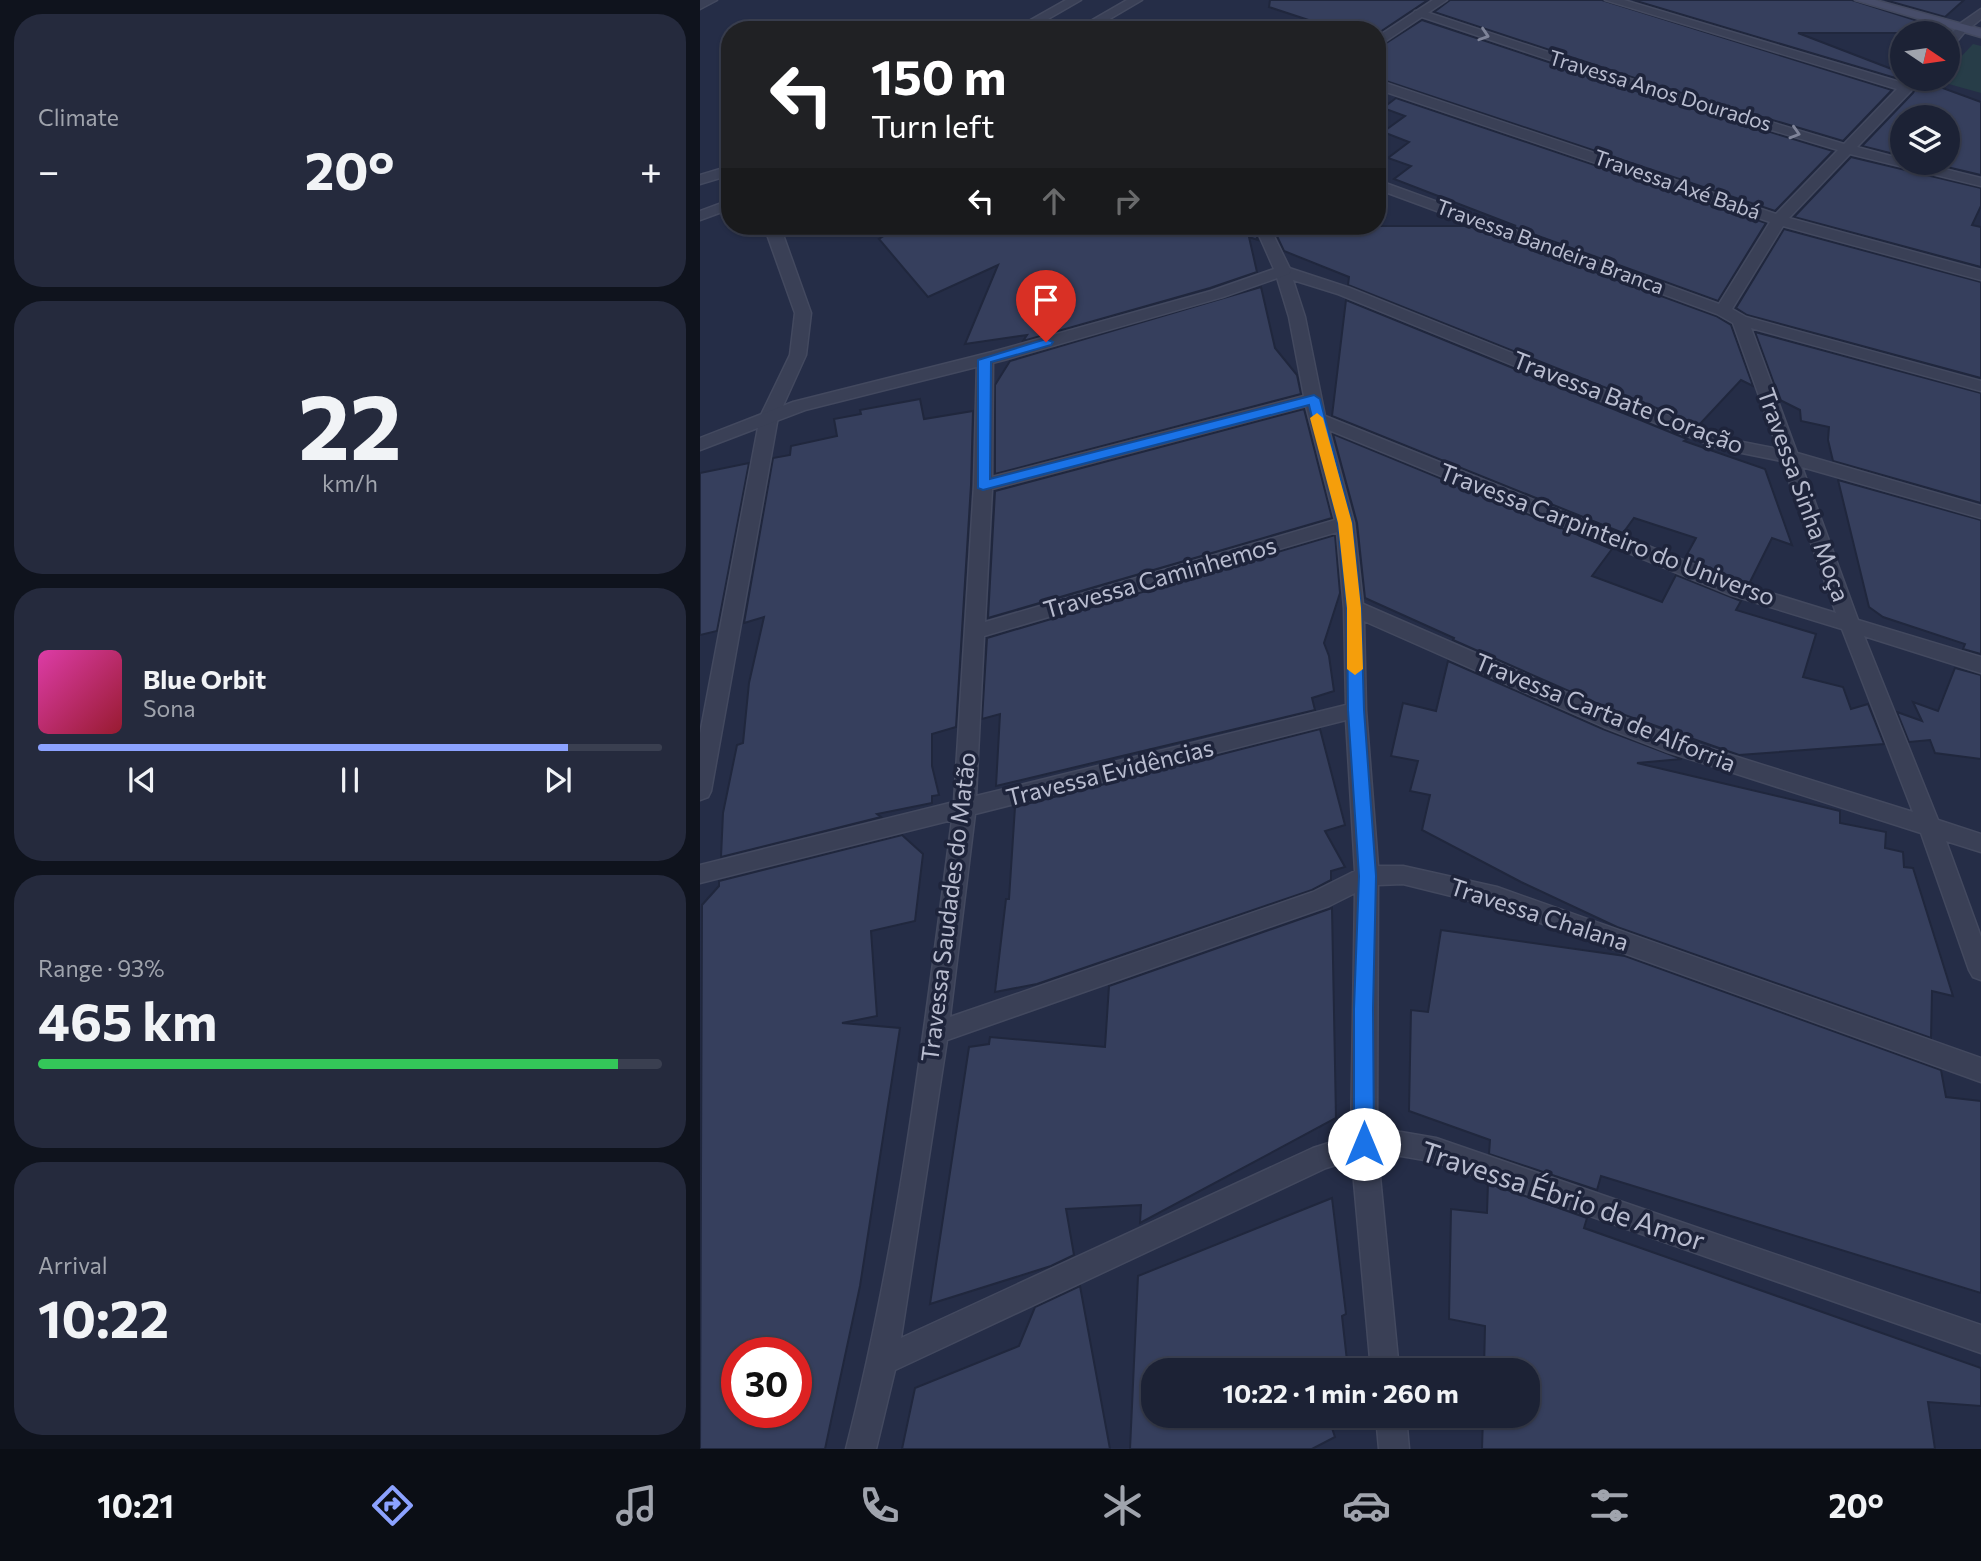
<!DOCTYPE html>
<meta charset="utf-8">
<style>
body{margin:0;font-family:Commissioner,sans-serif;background:#252a3d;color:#f1f3f6;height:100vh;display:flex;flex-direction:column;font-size:26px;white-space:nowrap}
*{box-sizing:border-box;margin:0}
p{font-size:23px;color:#a0a4ad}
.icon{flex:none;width:38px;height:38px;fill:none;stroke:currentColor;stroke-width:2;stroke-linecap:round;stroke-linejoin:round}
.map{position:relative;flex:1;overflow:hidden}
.details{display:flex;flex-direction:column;gap:14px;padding:14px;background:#0f131d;width:700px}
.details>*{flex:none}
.hud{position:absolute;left:21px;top:21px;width:665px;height:214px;border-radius:28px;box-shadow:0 2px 5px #0004,0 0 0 2px #3a3f50;background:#202124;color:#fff;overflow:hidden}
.needle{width:46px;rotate:103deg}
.controls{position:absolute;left:1190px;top:21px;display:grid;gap:14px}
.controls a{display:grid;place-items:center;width:70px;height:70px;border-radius:50%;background:#1c2235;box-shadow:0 2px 5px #0004,0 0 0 2px #3a3f50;font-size:35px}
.speed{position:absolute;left:21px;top:1337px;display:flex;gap:14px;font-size:35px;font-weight:700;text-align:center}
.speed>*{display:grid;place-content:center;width:91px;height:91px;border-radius:50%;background:#1c2235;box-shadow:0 2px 5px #0004,0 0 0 2px #3a3f50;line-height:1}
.speed .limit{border:10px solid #d22;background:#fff;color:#111}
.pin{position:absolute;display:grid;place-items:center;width:60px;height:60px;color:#fff;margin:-72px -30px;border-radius:50% 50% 50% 0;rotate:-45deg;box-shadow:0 0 7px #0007}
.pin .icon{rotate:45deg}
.me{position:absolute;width:77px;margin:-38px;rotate:0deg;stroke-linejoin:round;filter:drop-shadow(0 0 5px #0008)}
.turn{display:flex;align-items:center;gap:24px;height:147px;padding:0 35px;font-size:32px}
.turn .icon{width:91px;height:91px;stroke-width:2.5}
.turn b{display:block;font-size:49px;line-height:60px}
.lanes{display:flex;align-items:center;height:66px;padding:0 35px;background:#0003;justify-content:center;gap:35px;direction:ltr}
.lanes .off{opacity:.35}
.big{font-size:52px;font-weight:700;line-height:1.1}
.details .tile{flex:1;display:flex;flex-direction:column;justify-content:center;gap:10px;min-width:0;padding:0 24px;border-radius:28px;background:#252a3d}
.details .dial{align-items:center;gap:0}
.dial b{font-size:91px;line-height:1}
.song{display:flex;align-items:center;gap:21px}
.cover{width:84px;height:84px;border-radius:10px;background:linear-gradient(135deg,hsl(320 70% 55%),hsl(350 70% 35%))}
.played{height:7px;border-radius:4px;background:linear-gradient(90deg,#8ca2ff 85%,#3a3f50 85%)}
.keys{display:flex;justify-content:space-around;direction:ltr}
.heat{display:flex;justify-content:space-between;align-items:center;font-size:38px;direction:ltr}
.charge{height:10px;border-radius:5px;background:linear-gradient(90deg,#34c759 93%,#3a3f50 0)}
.trip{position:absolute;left:441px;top:1358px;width:399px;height:70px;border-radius:28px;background:#1c2235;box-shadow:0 2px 5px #0004,0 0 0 2px #3a3f50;font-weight:700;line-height:70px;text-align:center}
.tabs{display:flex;height:112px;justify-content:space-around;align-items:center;background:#0b0e15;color:#a0a4ad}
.tabs .icon{width:49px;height:49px}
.tabs .current{color:#8ca2ff}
.tabs b{font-size:32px;color:#f1f3f6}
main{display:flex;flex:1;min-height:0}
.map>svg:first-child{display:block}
</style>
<main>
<section class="details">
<div class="tile"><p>Climate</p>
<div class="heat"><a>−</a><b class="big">20°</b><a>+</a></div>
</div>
<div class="tile dial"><b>22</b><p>km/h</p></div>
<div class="tile">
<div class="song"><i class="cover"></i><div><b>Blue Orbit</b><p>Sona</p></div></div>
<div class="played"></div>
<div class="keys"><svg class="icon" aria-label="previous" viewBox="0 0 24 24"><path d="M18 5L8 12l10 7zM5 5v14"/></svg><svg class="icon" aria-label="pause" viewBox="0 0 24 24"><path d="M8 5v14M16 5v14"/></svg><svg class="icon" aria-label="next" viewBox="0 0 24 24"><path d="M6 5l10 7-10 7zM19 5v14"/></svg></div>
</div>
<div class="tile"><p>Range · 93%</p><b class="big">465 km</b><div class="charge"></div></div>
<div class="tile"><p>Arrival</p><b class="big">10:22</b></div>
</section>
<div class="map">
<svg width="1281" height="1449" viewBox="0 0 1281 1449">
<rect width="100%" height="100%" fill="#252d47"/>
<!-- green -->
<path fill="#273d48" d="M1273,44L1281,46V93L1238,81L1248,79V71Z"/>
<!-- building -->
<g fill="#363f5d" stroke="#20273d" stroke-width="2" fill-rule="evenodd">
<path d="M570,0H728L677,34V30H639L569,7Z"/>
<path d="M750,0H902L1192,90L1143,141L965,88L734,12Z"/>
<path d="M933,0H1152L1234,26L1226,33H1098L1202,73V80Z"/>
<path d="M1185,0H1264L1245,17Z"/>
<path d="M722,20L954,97L1133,151L1075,211L677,78V49Z"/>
<path d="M1221,80L1281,102V175L1230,163H1248V117H1202V156L1162,146L1213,93Z"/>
<path d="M696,98L1066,223L1018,301L811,226H816L694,179L711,166L688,158L709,142L683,132L705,116L683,108Z"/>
<path d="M1151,157L1281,188V206L1272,225L1281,227V267L1094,217Z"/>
<path d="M199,226H552L558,240L549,237L557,272L510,288L323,341L327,335L265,344L298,265L228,297L179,239Z"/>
<path d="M586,226H769L1016,316L1031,325L1053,386L1041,380L999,425L648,285L649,277L584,251L576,234Z"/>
<path d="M1084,229L1281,282V378L1047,315L1036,308Z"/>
<path d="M561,287L575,348L597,375L601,394L295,474V385L310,361Z"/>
<path d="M646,300L987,439L984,441L1065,469L1092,545L1072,538L1049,584L985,558L996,538L934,518L923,533L632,416Z"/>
<path d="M1055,332L1281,393V503L1133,461L1128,440L1129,427L1101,421L1100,410L1080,400Z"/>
<path d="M220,399L224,419L273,411L271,485L256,727L232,734V766L239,795L232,796V803L177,814L181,817L21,857L23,813L37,745L43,743L49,683L64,617L44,623L73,458L90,455L91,446L137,436L134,419L161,414L160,410Z"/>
<path d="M604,409L632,518L288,618L295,491Z"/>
<path d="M633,434L912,549L892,576L962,602L976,575L1041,601L1036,610L1116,634L1103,677L1143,687L1151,709L1168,704L1184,744L1039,755L919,713L753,640L754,638L665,598L657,523Z"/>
<path d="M49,463L17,631L0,635V473Z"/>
<path d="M1138,480L1281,520V654L1263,649L1265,644L1183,617L1169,607Z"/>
<path d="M635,535L640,593L624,643L629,656L634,691L612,698L615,710L296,786L300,714L282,719L287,638Z"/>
<path d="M748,661L903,729L982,759L937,763L1140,811V823L1186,832L1185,848L1203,852L1204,867L1213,868L1253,996L1232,991L1231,1038L917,927L821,882L722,830L730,795L710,791L718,761L691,756L703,703L736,711Z"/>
<path d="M1255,668L1281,675V759L1235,753L1230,740L1209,742L1197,712L1222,721L1213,702L1238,711Z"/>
<path d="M620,729L645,825L625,831L645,867L631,871V880L612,890L337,984L295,992L306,899H309L315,807Z"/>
<path d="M202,835L223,854L215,921L171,931L177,1016L142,1023L200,1028L160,1286L125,1449H0L2,905L19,886V881ZM37,1353H96V1412H37Z"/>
<path d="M632,908L636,1118L440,1223L441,1205L366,1209L374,1255L351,1266L230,1304L269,1047L289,1044L290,1037L405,1047L409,986Z"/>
<path d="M741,930L925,956L1241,1070L1246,1097L1281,1101V1293L901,1176L897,1190L789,1154L790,1140L709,1111L711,1010L728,1012Z"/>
<path d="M788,1183L887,1218L884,1228L1281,1368V1406L1228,1402L1235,1449H782L783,1416H828V1370H784L785,1326L749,1319L751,1209L787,1213Z"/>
<path d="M632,1198L646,1314L642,1316L648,1370H453V1416H628L635,1437L612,1449H430L438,1276Z"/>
<path d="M380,1286L410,1449H202L215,1388L319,1346L335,1307Z"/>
</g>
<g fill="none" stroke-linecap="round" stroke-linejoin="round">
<defs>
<g id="minor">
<path d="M0,0H17L0,9Z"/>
<path d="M366,0H381L329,30H313Z"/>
<path d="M427,0H442L391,30H375Z"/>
<path d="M905,0H924L1203,83L1207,79H1219L1211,91L1157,147L1202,159V163H1220L1281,178V186L1150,154L1089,218L1281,270V280L1083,226L1032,309L1046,317L1281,381V391L1051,328L1097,453L1281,506V518L1102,467L1158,620L1281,657V673L1164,636L1238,820L1281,834V852L1246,841L1281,937V980L1273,977L1269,970L1221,833L968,752L904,727L664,621L666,710L678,866H703L797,887L1281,1058V1082L796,907L703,884L678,885L677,1132H701L736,1138L1281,1325V1353L736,1162L701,1156H678L699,1370H671L652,1160L626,1168L195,1370L176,1449H146C199,1243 224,1030 252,820L0,883V865L254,802L274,485L277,360L279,356H291L293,360L292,477L604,396L589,317L575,271L583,266L650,288L1027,439L1078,449L1033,323L1017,314L677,189V180L1019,304L1070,222L677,89V80L1076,214L1138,150L955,95L713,14L715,11H723L964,90L1144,144L1197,89ZM593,280L638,294L1017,448L1082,461L1136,613L1045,585L625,416L605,317ZM606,406L635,520L285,622L292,489ZM629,430L1031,595L1142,629L1213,812L983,740L918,715L663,604L654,523ZM637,532L644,608L646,705L276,796L284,636ZM646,720L655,871L613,892L250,1017L275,814ZM655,893L651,1136L613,1148L201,1338L247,1040L629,906Z"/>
<path d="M1262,24L1268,28L1253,46L1248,47V36Z"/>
<path d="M30,166V175L0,184V175Z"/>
<path d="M30,200V209L0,220V211Z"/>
<path d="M64,226H80L111,313L106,355L78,417L11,791L8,797L0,800V734L60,417L90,355L95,313Z"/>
<path d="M566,226H584L567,237L559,232Z"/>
<path d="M676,1416H706L709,1449H679Z"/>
</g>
<g id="tertiary">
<path d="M733,0H747L677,47V37Z"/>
<path d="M1281,9V19L1266,31H1258V25Z"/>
<path d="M555,226H569L591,271L589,274L523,297L304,360L105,410L0,450V438L93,402L292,352L511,291L574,269Z"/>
</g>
<path id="secondary" d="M1155,0H1175L1281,29V37Z"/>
</defs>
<!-- minor casing -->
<use href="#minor" stroke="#43495f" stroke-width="3"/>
<!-- tertiary casing -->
<use href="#tertiary" stroke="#43495f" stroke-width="3"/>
<!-- secondary casing -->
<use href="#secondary" stroke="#43495f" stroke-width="3"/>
<!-- minor -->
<use href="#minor" fill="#3a4056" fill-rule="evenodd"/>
<!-- tertiary -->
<use href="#tertiary" fill="#3a4056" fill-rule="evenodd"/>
<!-- secondary -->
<use href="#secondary" fill="#474d69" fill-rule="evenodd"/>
</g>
<!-- one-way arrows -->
<defs><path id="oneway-chevron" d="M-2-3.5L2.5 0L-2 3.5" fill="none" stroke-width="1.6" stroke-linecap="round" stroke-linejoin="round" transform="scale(1.75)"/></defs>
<g stroke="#7f8499">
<use href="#oneway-chevron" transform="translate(784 35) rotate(18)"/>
<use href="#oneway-chevron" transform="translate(1095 133) rotate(17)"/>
</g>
<!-- route -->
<path fill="#1a73e8" stroke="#114b97" stroke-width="2" d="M346,339L353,342L351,345L291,362L290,479L614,395L620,399L652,523L661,608L664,710L676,876L673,1009L674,1144L671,1150L664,1153L657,1150L654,1144V1009L659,876L648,710L647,608L638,523L609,405L283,490L278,488V360Z"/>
<!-- slow -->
<path fill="#f59e0b" d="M617,413L623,418L652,523L661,608L663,669L655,675L647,669V608L638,523L610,418Z"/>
<g text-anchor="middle" stroke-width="7" stroke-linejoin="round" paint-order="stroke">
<!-- far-street labels -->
<g font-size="21" fill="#b8bccf" stroke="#1e243b">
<text transform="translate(960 91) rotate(17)" y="7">Travessa Anos Dourados</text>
<text transform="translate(977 185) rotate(19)" y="7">Travessa Axé Babá</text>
<text transform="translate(850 247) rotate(20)" y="7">Travessa Bandeira Branca</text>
</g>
<!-- street labels -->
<g font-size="24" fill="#b8bccf" stroke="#1e243b">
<text transform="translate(928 403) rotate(21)" y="8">Travessa Bate Coração</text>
<text transform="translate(1103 495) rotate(70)" y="8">Travessa Sinha Moça</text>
<text transform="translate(907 535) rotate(21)" y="8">Travessa Carpinteiro do Universo</text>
<text transform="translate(460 578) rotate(-16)" y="8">Travessa Caminhemos</text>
<text transform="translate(905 713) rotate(22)" y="8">Travessa Carta de Alforria</text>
<text transform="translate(410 773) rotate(-14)" y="8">Travessa Evidências</text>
<text transform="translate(249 907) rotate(-83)" y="8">Travessa Saudades do Matão</text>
<text transform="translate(839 915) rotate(18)" y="8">Travessa Chalana</text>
</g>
<!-- near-street labels -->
<g font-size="28" fill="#b8bccf" stroke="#1e243b">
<text transform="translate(863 1196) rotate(18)" y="10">Travessa Ébrio de Amor</text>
</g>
</g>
</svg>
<div class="controls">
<a><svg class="needle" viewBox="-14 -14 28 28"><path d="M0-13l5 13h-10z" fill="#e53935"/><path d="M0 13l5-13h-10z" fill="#a0a4ad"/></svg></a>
<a><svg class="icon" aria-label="layers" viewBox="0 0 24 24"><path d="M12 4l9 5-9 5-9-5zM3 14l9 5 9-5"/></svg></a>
</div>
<div class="speed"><div class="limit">30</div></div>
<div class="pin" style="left:346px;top:342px;background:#d93025"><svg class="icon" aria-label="arrive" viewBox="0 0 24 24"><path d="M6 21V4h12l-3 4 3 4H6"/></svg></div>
<svg class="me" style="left:664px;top:1144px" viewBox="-20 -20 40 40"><circle r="19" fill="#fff"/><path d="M0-13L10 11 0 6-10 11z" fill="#1a73e8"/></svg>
<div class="trip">10:22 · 1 min · 260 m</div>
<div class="hud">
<div class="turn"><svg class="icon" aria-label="left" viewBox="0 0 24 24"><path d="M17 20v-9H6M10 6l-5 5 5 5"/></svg><div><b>150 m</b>Turn left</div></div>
<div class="lanes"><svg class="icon" aria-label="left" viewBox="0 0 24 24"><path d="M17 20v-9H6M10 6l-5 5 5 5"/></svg><svg class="icon off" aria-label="ahead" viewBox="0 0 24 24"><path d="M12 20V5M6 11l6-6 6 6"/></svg><svg class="icon off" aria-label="right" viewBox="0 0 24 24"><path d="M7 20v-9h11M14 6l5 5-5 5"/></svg></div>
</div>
</div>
</main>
<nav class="tabs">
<b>10:21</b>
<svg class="icon current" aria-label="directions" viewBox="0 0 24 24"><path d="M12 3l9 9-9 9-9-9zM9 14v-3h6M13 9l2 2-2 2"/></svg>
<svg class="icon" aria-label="music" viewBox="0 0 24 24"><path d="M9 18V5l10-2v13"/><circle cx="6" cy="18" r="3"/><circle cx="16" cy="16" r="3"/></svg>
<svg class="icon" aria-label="phone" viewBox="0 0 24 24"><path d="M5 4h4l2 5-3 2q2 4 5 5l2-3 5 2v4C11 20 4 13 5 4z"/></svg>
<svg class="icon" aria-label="climate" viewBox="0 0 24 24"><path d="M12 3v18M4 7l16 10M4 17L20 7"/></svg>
<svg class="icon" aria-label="car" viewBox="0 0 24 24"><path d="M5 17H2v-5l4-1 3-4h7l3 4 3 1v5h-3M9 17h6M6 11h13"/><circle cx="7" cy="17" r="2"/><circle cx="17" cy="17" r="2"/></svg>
<svg class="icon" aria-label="filters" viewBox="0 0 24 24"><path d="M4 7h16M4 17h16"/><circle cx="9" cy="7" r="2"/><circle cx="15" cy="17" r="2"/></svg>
<b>20°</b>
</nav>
